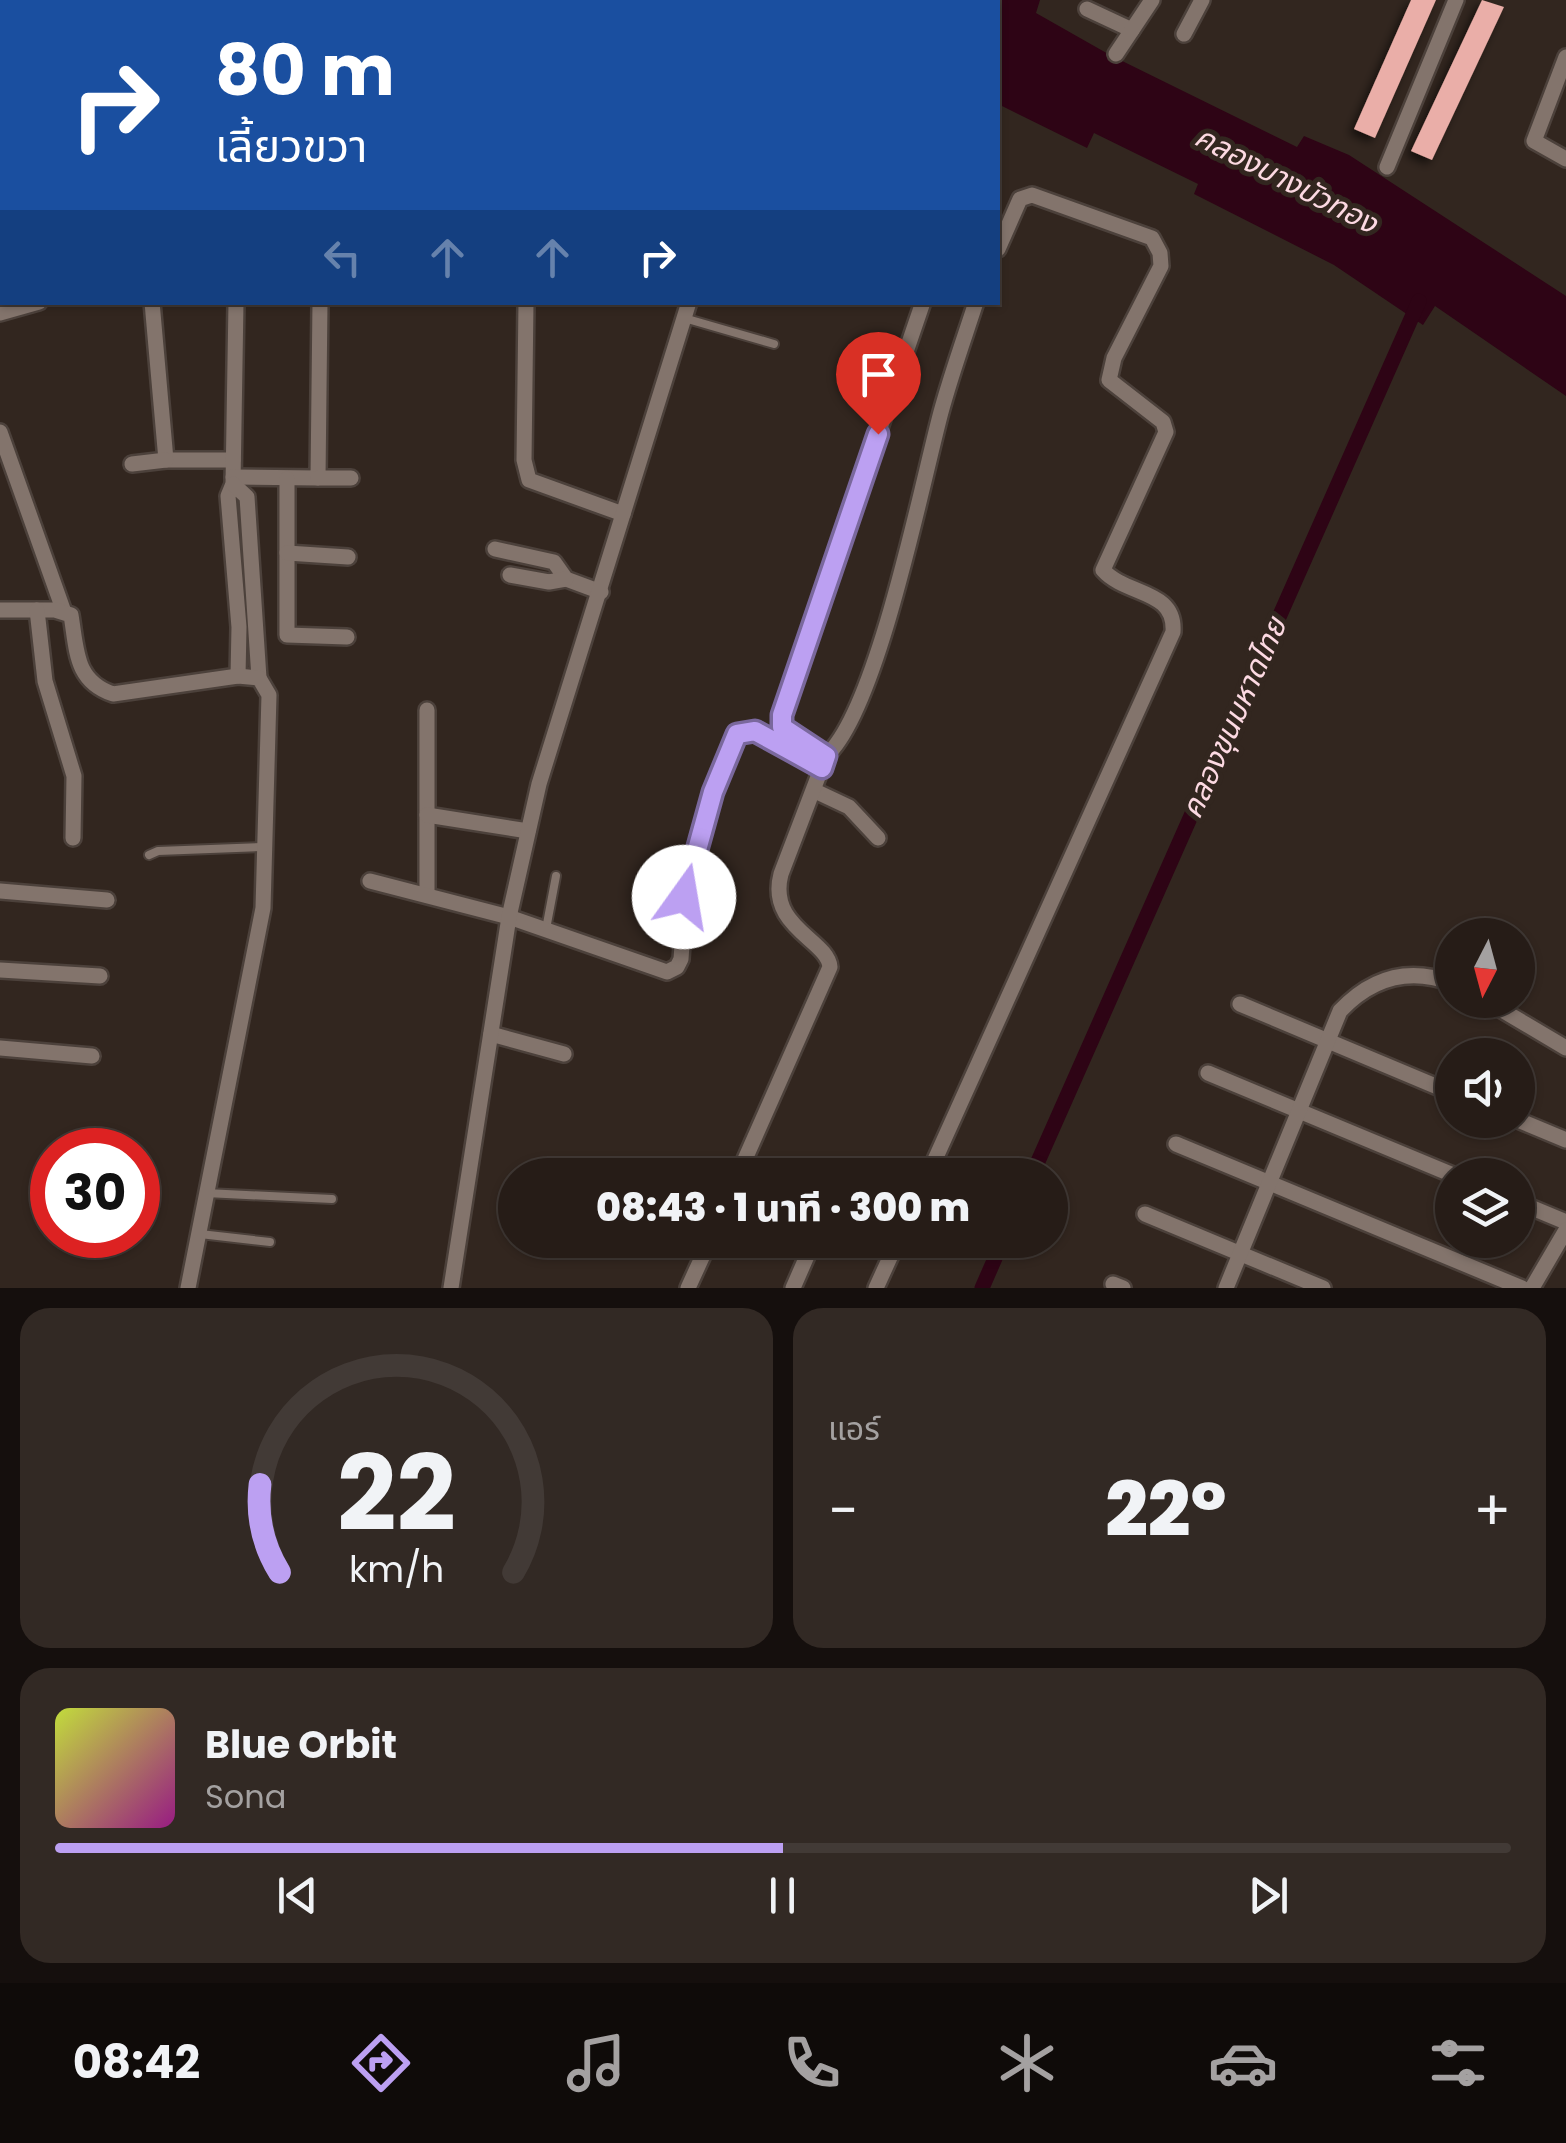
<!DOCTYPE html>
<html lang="th">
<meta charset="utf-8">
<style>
body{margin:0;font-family:Poppins,"Noto Sans Thai",sans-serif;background:#322924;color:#f1f3f6;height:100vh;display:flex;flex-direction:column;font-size:38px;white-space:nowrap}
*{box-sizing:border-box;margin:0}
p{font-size:32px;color:#a4a1a1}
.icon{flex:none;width:55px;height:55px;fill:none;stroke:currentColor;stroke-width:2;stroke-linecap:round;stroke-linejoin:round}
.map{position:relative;height:1288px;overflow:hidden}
.drawer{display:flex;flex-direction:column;gap:20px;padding:20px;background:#150f0d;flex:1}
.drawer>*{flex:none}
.guide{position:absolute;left:0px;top:0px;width:1000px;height:305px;box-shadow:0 2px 8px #0004,0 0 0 2px #423a36;background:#1a4fa0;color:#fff;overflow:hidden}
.needle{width:65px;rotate:186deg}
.fabs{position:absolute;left:1435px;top:918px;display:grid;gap:20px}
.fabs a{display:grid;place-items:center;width:100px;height:100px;border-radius:50%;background:#261c17;box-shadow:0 2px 8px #0004,0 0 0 2px #423a36;font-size:50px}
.speed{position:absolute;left:30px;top:1128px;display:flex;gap:20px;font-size:50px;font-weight:700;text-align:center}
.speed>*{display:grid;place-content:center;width:130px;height:130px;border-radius:50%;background:#261c17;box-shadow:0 2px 8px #0004,0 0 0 2px #423a36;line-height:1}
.speed .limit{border:15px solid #d22;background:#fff;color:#111}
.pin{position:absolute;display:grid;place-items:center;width:85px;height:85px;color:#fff;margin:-102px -42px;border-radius:50% 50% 50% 0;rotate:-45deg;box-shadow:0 0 10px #0007}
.pin .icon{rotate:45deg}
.me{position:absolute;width:110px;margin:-55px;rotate:13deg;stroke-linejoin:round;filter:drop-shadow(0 0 8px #0008)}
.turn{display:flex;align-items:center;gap:35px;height:210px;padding:0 50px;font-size:45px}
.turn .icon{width:130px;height:130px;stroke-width:2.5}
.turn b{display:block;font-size:70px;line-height:85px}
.lanes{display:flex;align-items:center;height:95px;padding:0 50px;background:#0003;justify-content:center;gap:50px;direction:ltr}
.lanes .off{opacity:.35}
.big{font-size:75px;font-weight:800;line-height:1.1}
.drawer .tile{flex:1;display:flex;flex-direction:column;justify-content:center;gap:15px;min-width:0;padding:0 35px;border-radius:30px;background:#322924}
.drawer .dial{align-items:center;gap:0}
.dial svg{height:260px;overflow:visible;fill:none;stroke:#423a36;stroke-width:7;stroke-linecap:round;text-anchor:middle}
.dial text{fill:#f1f3f6;stroke:none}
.song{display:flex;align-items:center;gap:30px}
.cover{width:120px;height:120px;border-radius:15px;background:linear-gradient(135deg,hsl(70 70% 55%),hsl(310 70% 35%))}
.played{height:10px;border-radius:5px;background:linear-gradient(90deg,#bca0f2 50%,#423a36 50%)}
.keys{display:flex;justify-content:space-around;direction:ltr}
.heat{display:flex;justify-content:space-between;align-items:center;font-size:55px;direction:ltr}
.drawer .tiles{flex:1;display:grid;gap:20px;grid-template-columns:1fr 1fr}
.tile:last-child{grid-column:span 2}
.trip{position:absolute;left:498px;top:1158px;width:570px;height:100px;border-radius:50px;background:#261c17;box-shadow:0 2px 8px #0004,0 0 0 2px #423a36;font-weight:800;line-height:100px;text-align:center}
.menu{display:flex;height:160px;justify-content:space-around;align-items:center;background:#0f0b09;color:#a4a1a1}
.menu .icon{width:70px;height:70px}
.menu .selected{color:#bca0f2}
.menu b{font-size:45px;color:#f1f3f6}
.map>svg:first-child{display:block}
</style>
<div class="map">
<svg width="1566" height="1288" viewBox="0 0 1566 1288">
<defs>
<filter id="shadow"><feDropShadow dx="-4.5" dy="4.5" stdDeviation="5" flood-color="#0009"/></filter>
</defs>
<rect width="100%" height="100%" fill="#32261f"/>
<!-- water -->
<path fill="#2e0415" d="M850,0H1040L1036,13L1110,55L1297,147L1304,136L1349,155L1566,296V396L1435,306L1423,325L1334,265L1194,194L1198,184L1094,133L1087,148L998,104V2Z"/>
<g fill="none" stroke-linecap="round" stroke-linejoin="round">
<!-- canal -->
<g stroke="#2e0415" stroke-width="15">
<path d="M1032,1175L1419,301"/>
<path d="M982,1288L1003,1240"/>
</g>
</g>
<!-- building -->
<g fill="#eaaea8" filter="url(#shadow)">
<path d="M1411,0H1436L1375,138L1354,129Z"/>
<path d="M1482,0L1504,7L1432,160L1411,151Z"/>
</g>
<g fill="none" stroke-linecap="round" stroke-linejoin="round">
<defs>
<g id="lane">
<path d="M659,2L660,0"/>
<path d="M684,318L774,344"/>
<path d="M149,855L158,851L262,847"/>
<path d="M546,929L556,876"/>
<path d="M206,1193L332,1199"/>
<path d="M200,1234L270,1242"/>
</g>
<g id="street">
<path d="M152,0L153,2"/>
<path d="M325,0L358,1"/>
<path d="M5,2L15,0"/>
<path d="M547,2L548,0"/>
<path d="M1087,9L1132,30"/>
<path d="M1184,34L1202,0"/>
<path d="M1116,54L1152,0"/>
<path d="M1566,57L1534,141L1566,159"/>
<path d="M0,83L2,82"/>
<path d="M0,158H2"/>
<path d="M1387,167L1456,0"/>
<path d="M0,237H2"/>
<path d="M152,302L166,460H233"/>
<path d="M236,302L233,484L228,496L239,627L238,676"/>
<path d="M526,302L524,460L529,480L623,514"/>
<path d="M0,313L39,302"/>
<path d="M0,432L64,612"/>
<path d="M132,464L166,460"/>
<path d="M233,477L318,478L320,302"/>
<path d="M318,478H351"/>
<path d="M287,479V635L347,637"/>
<path d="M233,484L247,497L259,678"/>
<path d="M495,549L554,562L566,579L601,592"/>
<path d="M287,553L348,557"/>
<path d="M510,575L549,582L566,579"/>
<path d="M0,610H55L71,615C77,651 75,681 113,694L238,676L259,678L269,695L263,908L188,1288"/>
<path d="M37,610L45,681L74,776L73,838"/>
<path d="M427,710V895"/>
<path d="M826,756C877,711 921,487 941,412C951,375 964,339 976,302"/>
<path d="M815,791L849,807L878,838"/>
<path d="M427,815L528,831"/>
<path d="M370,881L509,917L667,972L677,967L681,959C685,875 705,811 737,734L755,731L822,768"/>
<path d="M0,891L107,900"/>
<path d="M0,970L100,976"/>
<path d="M1485,1000L1566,1048"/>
<path d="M1240,1004L1452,1093"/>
<path d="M491,1034L564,1054"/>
<path d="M0,1048L92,1056"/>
<path d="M1208,1073L1453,1175"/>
<path d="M1518,1120L1566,1140"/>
<path d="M1176,1144L1522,1288"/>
<path d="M738,1175L830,967C828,940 767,927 781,874L826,756L782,727V715L923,302"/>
<path d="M928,1175L1173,632C1176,589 1126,596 1103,570L1166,432L1163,422L1109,380L1114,358L1161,266L1160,253L1152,238L1032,195L1020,199L998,249"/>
<path d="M1518,1202L1566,1222"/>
<path d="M1145,1214L1323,1288"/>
<path d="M1113,1284L1123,1288"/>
<path d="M451,1288L509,917L539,784L689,302"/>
<path d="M688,1288L710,1240"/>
<path d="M793,1288L814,1240"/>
<path d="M876,1288L898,1240"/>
<path d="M1226,1288L1340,1011C1372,977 1409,967 1452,983"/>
<path d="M1532,1288L1566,1230"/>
</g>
</defs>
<!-- lane casing -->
<use href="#lane" stroke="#4c413b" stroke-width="12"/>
<!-- street casing -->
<use href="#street" stroke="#4c413b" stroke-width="20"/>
<!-- lane -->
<use href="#lane" stroke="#83746c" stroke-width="8"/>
<!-- street -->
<use href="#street" stroke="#83746c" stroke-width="15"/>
</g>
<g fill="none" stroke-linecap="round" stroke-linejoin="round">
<defs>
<path id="route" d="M684,897L713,792L737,734L755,731L822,768L826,756L782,727V715L878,434"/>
</defs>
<!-- route casing -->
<use href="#route" stroke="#7a689d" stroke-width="25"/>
<!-- route -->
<use href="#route" stroke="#bca0f2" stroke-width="18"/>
</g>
<g text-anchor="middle" stroke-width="10" stroke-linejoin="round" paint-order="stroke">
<!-- water labels -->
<g font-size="30" font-style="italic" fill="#fcd9e2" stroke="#32261f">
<text transform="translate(1286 180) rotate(27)" y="10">คลองบางบัวทอง</text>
<text transform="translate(1234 718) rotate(-66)" y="10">คลองขุนมหาดไทย</text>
</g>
</g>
</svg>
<div class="fabs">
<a><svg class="needle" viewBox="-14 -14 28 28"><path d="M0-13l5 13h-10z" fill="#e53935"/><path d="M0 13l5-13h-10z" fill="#a4a1a1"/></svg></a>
<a><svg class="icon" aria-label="sound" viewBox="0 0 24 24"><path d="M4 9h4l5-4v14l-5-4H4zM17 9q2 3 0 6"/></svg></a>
<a><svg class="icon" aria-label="layers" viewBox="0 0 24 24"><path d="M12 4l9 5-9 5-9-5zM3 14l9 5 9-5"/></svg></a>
</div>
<div class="speed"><div class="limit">30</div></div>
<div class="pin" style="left:878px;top:434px;background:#d93025"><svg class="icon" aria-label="arrive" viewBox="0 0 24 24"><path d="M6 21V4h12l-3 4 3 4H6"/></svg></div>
<svg class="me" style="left:684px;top:897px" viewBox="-20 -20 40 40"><circle r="19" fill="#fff"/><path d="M0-13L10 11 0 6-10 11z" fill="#bca0f2"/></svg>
<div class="trip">08:43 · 1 นาที · 300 m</div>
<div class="guide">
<div class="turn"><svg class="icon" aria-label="right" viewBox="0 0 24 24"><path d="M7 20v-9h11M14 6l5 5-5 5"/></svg><div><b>80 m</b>เลี้ยวขวา</div></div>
<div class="lanes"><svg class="icon off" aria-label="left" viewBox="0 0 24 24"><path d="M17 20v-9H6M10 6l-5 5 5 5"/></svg><svg class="icon off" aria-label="ahead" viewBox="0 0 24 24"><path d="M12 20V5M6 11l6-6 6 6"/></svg><svg class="icon off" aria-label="ahead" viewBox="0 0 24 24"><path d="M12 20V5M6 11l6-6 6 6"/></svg><svg class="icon" aria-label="right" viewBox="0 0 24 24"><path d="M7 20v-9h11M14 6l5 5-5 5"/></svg></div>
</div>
</div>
<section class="drawer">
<div class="tiles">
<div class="tile dial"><svg viewBox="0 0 100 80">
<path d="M14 69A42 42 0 1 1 86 69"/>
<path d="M14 69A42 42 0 0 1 8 42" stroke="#bca0f2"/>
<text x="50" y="56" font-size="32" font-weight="700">22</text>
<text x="50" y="72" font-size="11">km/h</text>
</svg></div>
<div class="tile"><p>แอร์</p>
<div class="heat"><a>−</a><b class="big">22°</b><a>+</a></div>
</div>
<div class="tile">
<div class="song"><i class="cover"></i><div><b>Blue Orbit</b><p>Sona</p></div></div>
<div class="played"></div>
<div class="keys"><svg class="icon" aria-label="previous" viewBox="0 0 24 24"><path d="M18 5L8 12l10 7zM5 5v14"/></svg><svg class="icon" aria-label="pause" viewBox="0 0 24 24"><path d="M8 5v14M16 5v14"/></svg><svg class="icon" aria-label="next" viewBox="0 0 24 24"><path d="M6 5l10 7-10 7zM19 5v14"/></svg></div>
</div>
</div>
</section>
<nav class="menu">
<b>08:42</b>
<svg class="icon selected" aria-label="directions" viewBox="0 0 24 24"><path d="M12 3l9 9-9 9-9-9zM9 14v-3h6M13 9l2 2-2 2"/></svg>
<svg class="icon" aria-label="music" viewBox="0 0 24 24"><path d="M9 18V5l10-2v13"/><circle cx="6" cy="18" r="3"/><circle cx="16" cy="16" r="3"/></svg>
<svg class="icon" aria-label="phone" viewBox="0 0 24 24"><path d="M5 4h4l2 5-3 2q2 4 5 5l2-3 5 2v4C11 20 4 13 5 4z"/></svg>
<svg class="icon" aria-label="climate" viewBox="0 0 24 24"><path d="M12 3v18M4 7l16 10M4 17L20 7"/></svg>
<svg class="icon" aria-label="car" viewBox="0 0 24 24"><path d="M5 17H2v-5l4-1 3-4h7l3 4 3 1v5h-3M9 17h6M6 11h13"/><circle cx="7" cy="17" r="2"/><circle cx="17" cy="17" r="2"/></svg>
<svg class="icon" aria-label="filters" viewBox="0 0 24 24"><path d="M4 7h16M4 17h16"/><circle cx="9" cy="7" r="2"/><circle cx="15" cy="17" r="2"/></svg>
</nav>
